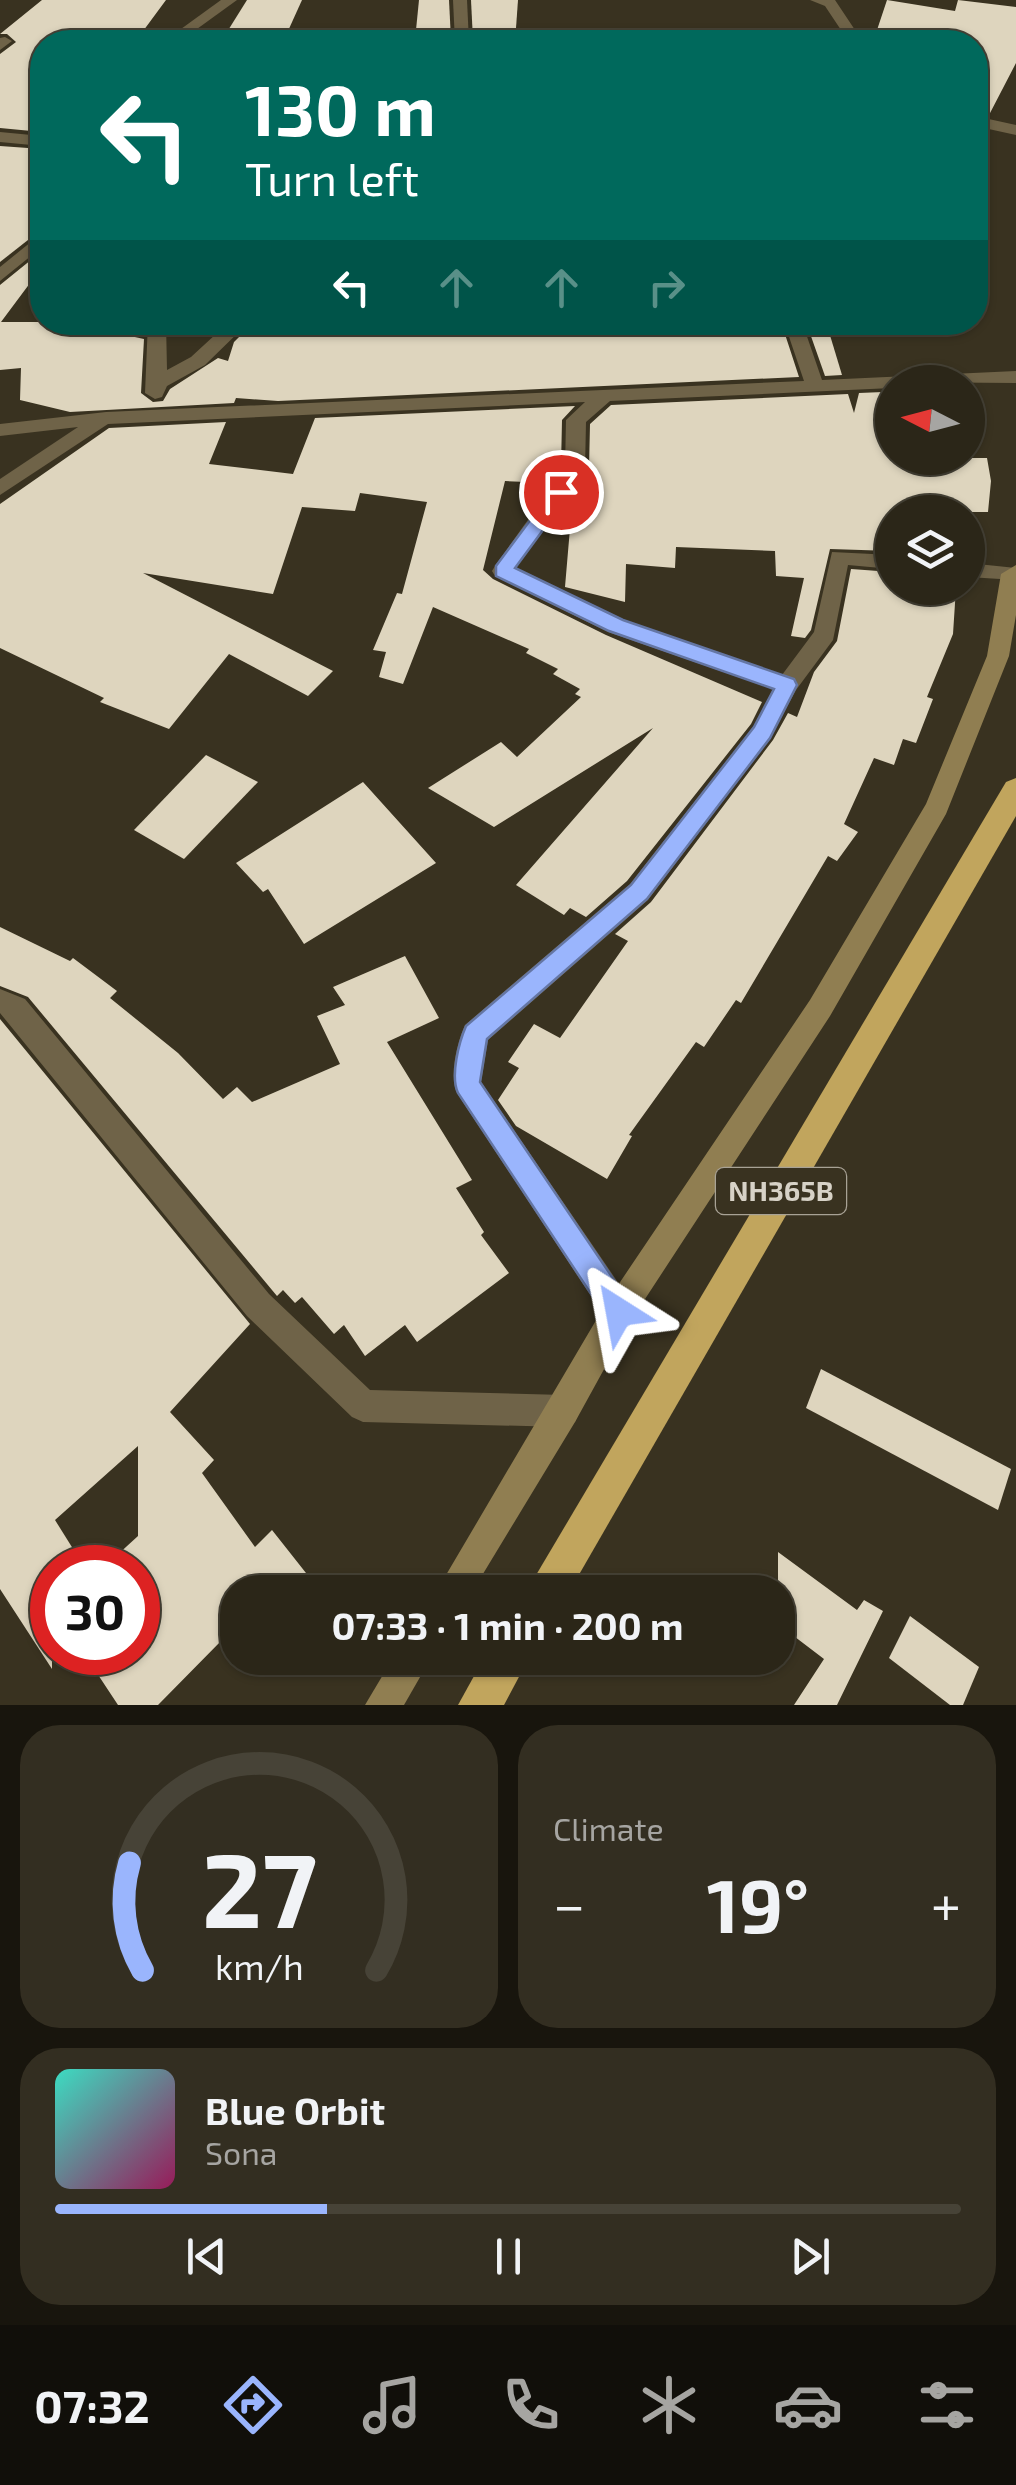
<!DOCTYPE html>
<meta charset="utf-8">
<style>
body{margin:0;font-family:"Exo 2",sans-serif;background:#332e21;color:#f1f3f6;height:100vh;display:flex;flex-direction:column;font-size:38px;white-space:nowrap}
*{box-sizing:border-box;margin:0}
p{font-size:32px;color:#a6a5a2}
.icon{flex:none;width:55px;height:55px;fill:none;stroke:currentColor;stroke-width:2;stroke-linecap:round;stroke-linejoin:round}
.map{position:relative;height:1705px;overflow:hidden}
.details{display:flex;flex-direction:column;gap:20px;padding:20px;background:#18150d;flex:1}
.details>*{flex:none}
.banner{position:absolute;left:30px;top:30px;width:958px;height:305px;border-radius:40px;box-shadow:0 2px 8px #0004,0 0 0 2px #474337;background:#00695c;color:#fff;overflow:hidden}
.needle{width:65px;rotate:276deg}
.buttons{position:absolute;left:875px;top:365px;display:grid;gap:20px}
.buttons a{display:grid;place-items:center;width:110px;height:110px;border-radius:50%;background:#2b2618;box-shadow:0 2px 8px #0004,0 0 0 2px #474337;font-size:50px}
.speed{position:absolute;left:30px;top:1545px;display:flex;gap:20px;font-size:50px;font-weight:700;text-align:center}
.speed>*{display:grid;place-content:center;width:130px;height:130px;border-radius:50%;background:#2b2618;box-shadow:0 2px 8px #0004,0 0 0 2px #474337;line-height:1}
.speed .limit{border:15px solid #d22;background:#fff;color:#111}
.pin{position:absolute;display:grid;place-items:center;width:85px;height:85px;color:#fff;margin:-42px;border:5px solid #fff;border-radius:50%;box-shadow:0 2px 10px #0007}
.me{position:absolute;width:110px;margin:-55px;rotate:326deg;stroke-linejoin:round;filter:drop-shadow(0 0 8px #0008)}
.turn{display:flex;align-items:center;gap:35px;height:210px;padding:0 50px;font-size:45px}
.turn .icon{width:130px;height:130px;stroke-width:2.5}
.turn b{display:block;font-size:70px;line-height:85px}
.lanes{display:flex;align-items:center;height:95px;padding:0 50px;background:#0003;justify-content:center;gap:50px;direction:ltr}
.lanes .off{opacity:.35}
.big{font-size:75px;font-weight:700;line-height:1.1}
.details .widget{flex:1;display:flex;flex-direction:column;justify-content:center;gap:15px;min-width:0;padding:0 35px;border-radius:40px;background:#332e21}
.details .dial{align-items:center;gap:0}
.dial svg{height:260px;overflow:visible;fill:none;stroke:#474337;stroke-width:7;stroke-linecap:round;text-anchor:middle}
.dial text{fill:#f1f3f6;stroke:none}
.song{display:flex;align-items:center;gap:30px}
.cover{width:120px;height:120px;border-radius:15px;background:linear-gradient(135deg,hsl(170 70% 55%),hsl(330 70% 35%))}
.played{height:10px;border-radius:5px;background:linear-gradient(90deg,#9ab5fd 30%,#474337 30%)}
.keys{display:flex;justify-content:space-around;direction:ltr}
.heat{display:flex;justify-content:space-between;align-items:center;font-size:55px;direction:ltr}
.details .tiles{flex:1;display:grid;gap:20px;grid-template-columns:1fr 1fr}
.widget:last-child{grid-column:span 2}
.trip{position:absolute;left:220px;top:1575px;width:575px;height:100px;border-radius:40px;background:#2b2618;box-shadow:0 2px 8px #0004,0 0 0 2px #474337;font-weight:700;line-height:100px;text-align:center}
.tabs{display:flex;height:160px;justify-content:space-around;align-items:center;background:#110f0a;color:#a6a5a2}
.tabs .icon{width:70px;height:70px}
.tabs .selected{color:#9ab5fd}
.tabs b{font-size:45px;color:#f1f3f6}
.map>svg:first-child{display:block}
</style>
<div class="map">
<svg width="1016" height="1705" viewBox="0 0 1016 1705">
<rect width="100%" height="100%" fill="#393220"/>
<!-- building -->
<g fill="#ded5be">
<path d="M42,0H166L135,42H42V132L0,128V54L16,42L7,34H0Z"/>
<path d="M247,0H302L283,42L222,40Z"/>
<path d="M419,0H449L451,40H415Z"/>
<path d="M471,0H518L515,42L473,40Z"/>
<path d="M887,0L955,11L958,0L1016,7V63L989,115L975,113V42H873Z"/>
<path d="M0,146L42,149V229L0,262Z"/>
<path d="M42,251V267L1,322H127L121,334L144,339L141,393L153,402L163,401L170,389L218,358L228,361L234,342L240,336L256,337L263,322H334L331,330L448,336L450,329L484,332L486,322H781L799,377L278,401L236,398L234,403L70,412L20,400L21,368L0,370V285Z"/>
<path d="M806,322H826L842,375L825,376Z"/>
<path d="M883,392L887,412H892V458H987L991,481L988,512H892V551L830,549L811,630L805,638L791,636L804,578L776,576L775,551L676,547L675,568L626,564L625,602L565,587L573,493L589,469L590,424L611,405L848,394L854,413L859,393Z"/>
<path d="M575,406L562,420L561,467L550,483L505,481L483,570L493,579L606,635L762,702L751,724L627,881L586,917L570,908L564,915L516,885L653,728L494,827L428,788L501,742L517,757L581,697L575,694L580,689L553,674L558,669L526,653L529,649L433,607L403,684L379,677L386,652L373,650L397,593L402,594L427,502L360,493L355,511L302,507L273,594L143,573L333,671L308,696L229,654L169,729L100,702L104,698L0,648V504L109,428L226,422L209,464L293,474L315,418Z"/>
<path d="M851,569L892,572V588H956L953,634L927,697L933,699L916,743L903,739L894,765L874,758L844,824L858,832L837,861L828,856L741,1003L736,1000L704,1047L696,1042L629,1135L632,1136L607,1179L516,1126L498,1100L519,1068L508,1062L534,1024L560,1038L628,941L615,934L651,902L773,740L788,713L797,717L814,672L837,641Z"/>
<path d="M206,755L258,782L184,859L134,830Z"/>
<path d="M363,782L436,863L304,944L268,889L263,892L236,863Z"/>
<path d="M0,927L70,961L73,958L117,991L110,998L178,1053L223,1099L237,1087L252,1102L340,1064L317,1016L345,1005L333,987L405,956L439,1018L387,1042L472,1180L456,1188L484,1232L481,1235L509,1273L417,1342L405,1325L365,1356L344,1325L334,1334L302,1297L295,1303L283,1290L277,1296L28,997L0,986Z"/>
<path d="M0,1019L250,1324L170,1412L214,1460L202,1473L255,1547L272,1530L321,1592H238V1658H259L246,1671L222,1640L158,1705H118L83,1652H138V1568H103L138,1536V1446L55,1520L85,1568H52V1669L0,1589Z"/>
<path d="M821,1369L1011,1469L998,1510L806,1408Z"/>
<path d="M778,1552L857,1610L864,1600L883,1611L837,1705H794L824,1659L778,1624Z"/>
<path d="M910,1616L979,1667L963,1705H950L889,1658Z"/>
</g>
<g fill="none" stroke-linecap="round" stroke-linejoin="round">
<!-- street -->
<g fill="#6f6348" fill-rule="evenodd">
<path d="M221,0H237L179,42H163Z"/>
<path d="M453,0H467L469,42H455Z"/>
<path d="M810,0H835L863,42H849L825,6Z"/>
<path d="M5,37L12,41L0,50V38Z"/>
<path d="M975,116L1016,125V135L975,126Z"/>
<path d="M0,132L42,136V146L0,142Z"/>
<path d="M42,233V247L0,281V267Z"/>
<path d="M148,322H166L167,370L191,357L229,322H249L205,365L167,386L162,397L155,399L145,393Z"/>
<path d="M784,322H802L822,380L1016,371V383L892,382V388L610,401L586,422L585,469L516,568L624,620L782,675L814,632L832,552L892,555V569L848,565L833,640L796,690L770,738L648,900L488,1040L481,1082L630,1300L634,1311L630,1322L619,1326L608,1322L457,1093C449,1076 457,1042 465,1025L630,884L754,726L773,689L608,632L495,576L492,571L495,566L565,468L566,420L585,402L108,424L0,495V479L78,427L0,436V424L106,412L804,381Z"/>
<path d="M968,563L1016,568V580L968,577Z"/>
<path d="M0,989L25,999L269,1294L370,1390L564,1395L575,1400L580,1411L575,1422L564,1427L363,1422L352,1417L247,1316L0,1013Z"/>
</g>
<!-- secondary -->
<g fill="#907e51" fill-rule="evenodd">
<path d="M1016,565V615L1009,656L946,814L830,1016L630,1322L575,1422L472,1592H436L608,1300L810,1000L926,804L987,656L1001,574Z"/>
<path d="M393,1658H431L404,1705H365Z"/>
</g>
<!-- highway -->
<g fill="#c1a55d" fill-rule="evenodd">
<path d="M1016,778V816L569,1592H526L1006,782Z"/>
<path d="M484,1658H529L504,1705H458Z"/>
</g>
</g>
<!-- route -->
<path fill="#9ab5fd" stroke="#6476a4" stroke-width="2.5" d="M561,486L571,492L515,568L623,620L794,679L797,685L770,738L647,899L487,1039L480,1082L629,1302L633,1312L629,1321L619,1326L609,1321L458,1093C450,1076 459,1042 466,1026L631,885L754,727L774,689L609,631L496,576V566L555,487Z"/>
<g text-anchor="middle" stroke-width="10" stroke-linejoin="round" paint-order="stroke">
<!-- shield labels -->
<rect fill="#393220" stroke="#a8a295" stroke-width="2.5" x="716" y="1168" width="130" height="46" rx="8"/>
<g font-size="28" font-weight="bold" fill="#d7d2c7">
<text x="781" y="1201">NH365B</text>
</g>
</g>
</svg>
<div class="buttons">
<a><svg class="needle" viewBox="-14 -14 28 28"><path d="M0-13l5 13h-10z" fill="#e53935"/><path d="M0 13l5-13h-10z" fill="#a6a5a2"/></svg></a>
<a><svg class="icon" aria-label="layers" viewBox="0 0 24 24"><path d="M12 4l9 5-9 5-9-5zM3 14l9 5 9-5"/></svg></a>
</div>
<div class="speed"><div class="limit">30</div></div>
<div class="pin" style="left:561px;top:492px;background:#d93025"><svg class="icon" aria-label="arrive" viewBox="0 0 24 24"><path d="M6 21V4h12l-3 4 3 4H6"/></svg></div>
<svg class="me" style="left:619px;top:1312px" viewBox="-20 -20 40 40"><path d="M0-17L14 15 0 8-14 15z" fill="#9ab5fd" stroke="#fff" stroke-width="4"/></svg>
<div class="trip">07:33 · 1 min · 200 m</div>
<div class="banner">
<div class="turn"><svg class="icon" aria-label="left" viewBox="0 0 24 24"><path d="M17 20v-9H6M10 6l-5 5 5 5"/></svg><div><b>130 m</b>Turn left</div></div>
<div class="lanes"><svg class="icon" aria-label="left" viewBox="0 0 24 24"><path d="M17 20v-9H6M10 6l-5 5 5 5"/></svg><svg class="icon off" aria-label="ahead" viewBox="0 0 24 24"><path d="M12 20V5M6 11l6-6 6 6"/></svg><svg class="icon off" aria-label="ahead" viewBox="0 0 24 24"><path d="M12 20V5M6 11l6-6 6 6"/></svg><svg class="icon off" aria-label="right" viewBox="0 0 24 24"><path d="M7 20v-9h11M14 6l5 5-5 5"/></svg></div>
</div>
</div>
<section class="details">
<div class="tiles">
<div class="widget dial"><svg viewBox="0 0 100 80">
<path d="M14 69A42 42 0 1 1 86 69"/>
<path d="M14 69A42 42 0 0 1 10 36" stroke="#9ab5fd"/>
<text x="50" y="56" font-size="32" font-weight="700">27</text>
<text x="50" y="72" font-size="11">km/h</text>
</svg></div>
<div class="widget"><p>Climate</p>
<div class="heat"><a>−</a><b class="big">19°</b><a>+</a></div>
</div>
<div class="widget">
<div class="song"><i class="cover"></i><div><b>Blue Orbit</b><p>Sona</p></div></div>
<div class="played"></div>
<div class="keys"><svg class="icon" aria-label="previous" viewBox="0 0 24 24"><path d="M18 5L8 12l10 7zM5 5v14"/></svg><svg class="icon" aria-label="pause" viewBox="0 0 24 24"><path d="M8 5v14M16 5v14"/></svg><svg class="icon" aria-label="next" viewBox="0 0 24 24"><path d="M6 5l10 7-10 7zM19 5v14"/></svg></div>
</div>
</div>
</section>
<nav class="tabs">
<b>07:32</b>
<svg class="icon selected" aria-label="directions" viewBox="0 0 24 24"><path d="M12 3l9 9-9 9-9-9zM9 14v-3h6M13 9l2 2-2 2"/></svg>
<svg class="icon" aria-label="music" viewBox="0 0 24 24"><path d="M9 18V5l10-2v13"/><circle cx="6" cy="18" r="3"/><circle cx="16" cy="16" r="3"/></svg>
<svg class="icon" aria-label="phone" viewBox="0 0 24 24"><path d="M5 4h4l2 5-3 2q2 4 5 5l2-3 5 2v4C11 20 4 13 5 4z"/></svg>
<svg class="icon" aria-label="climate" viewBox="0 0 24 24"><path d="M12 3v18M4 7l16 10M4 17L20 7"/></svg>
<svg class="icon" aria-label="car" viewBox="0 0 24 24"><path d="M5 17H2v-5l4-1 3-4h7l3 4 3 1v5h-3M9 17h6M6 11h13"/><circle cx="7" cy="17" r="2"/><circle cx="17" cy="17" r="2"/></svg>
<svg class="icon" aria-label="filters" viewBox="0 0 24 24"><path d="M4 7h16M4 17h16"/><circle cx="9" cy="7" r="2"/><circle cx="15" cy="17" r="2"/></svg>
</nav>
